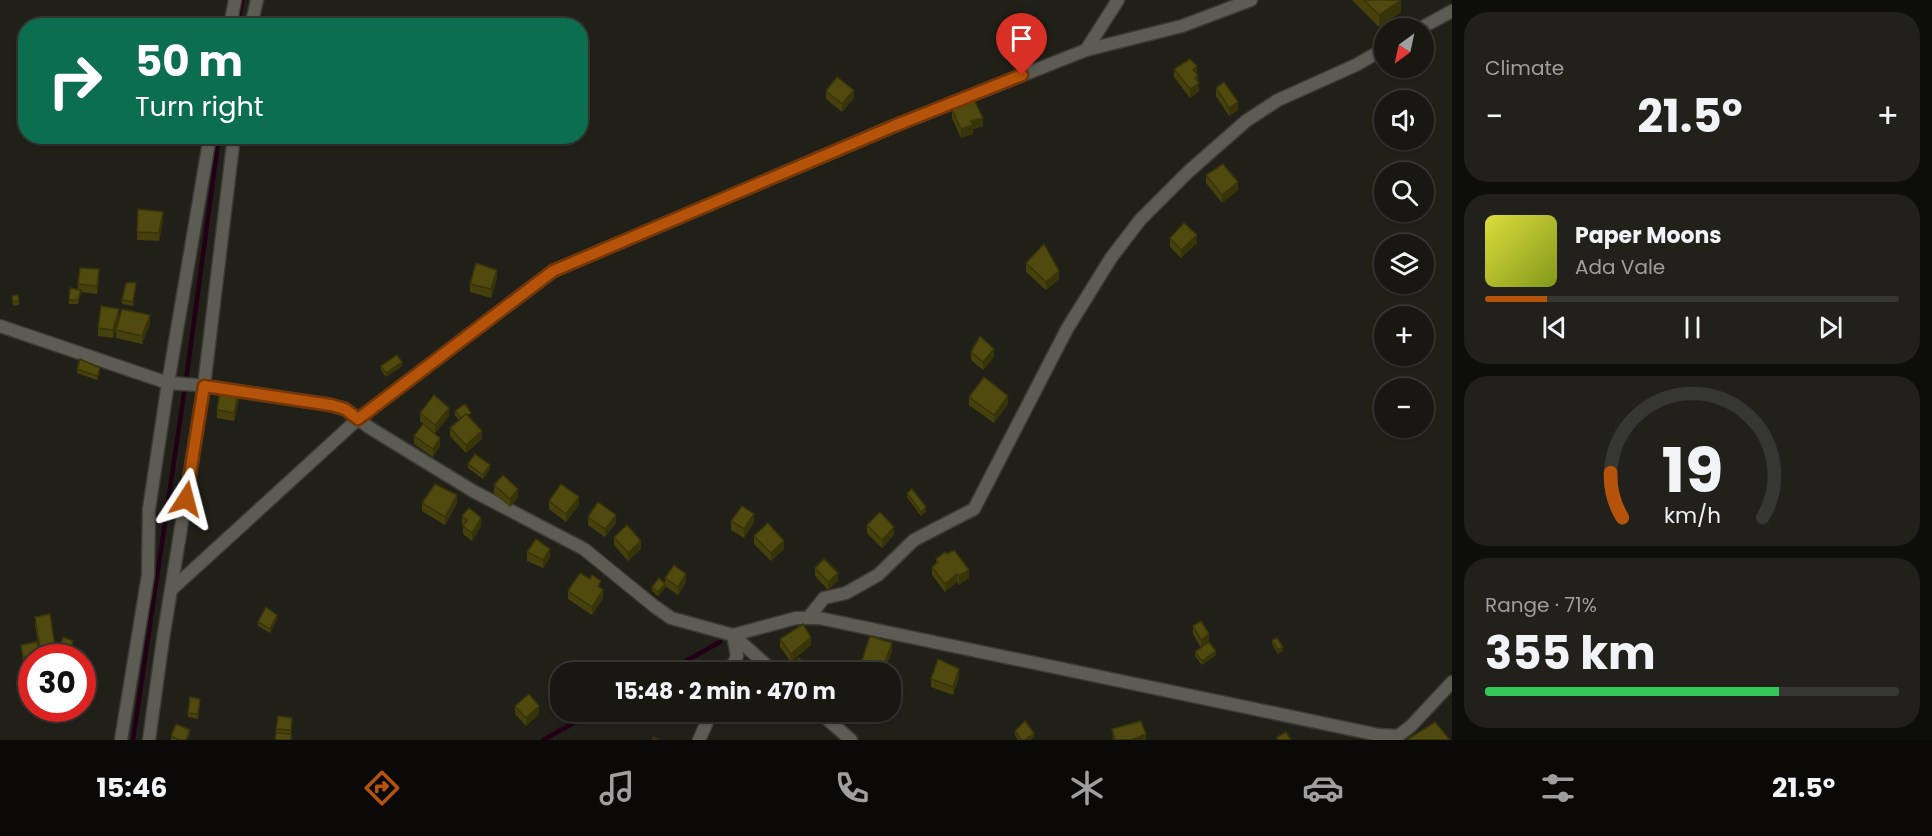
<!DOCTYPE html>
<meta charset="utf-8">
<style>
body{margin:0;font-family:Poppins,sans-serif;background:#21201b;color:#f1f3f6;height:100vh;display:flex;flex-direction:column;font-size:22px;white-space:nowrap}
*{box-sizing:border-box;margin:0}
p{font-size:20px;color:#9f9f9f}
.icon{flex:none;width:33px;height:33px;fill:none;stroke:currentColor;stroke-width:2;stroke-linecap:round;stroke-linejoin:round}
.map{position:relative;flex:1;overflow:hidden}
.sheet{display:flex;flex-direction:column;gap:12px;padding:12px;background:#0d0d0a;width:480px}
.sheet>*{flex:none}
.hud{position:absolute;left:18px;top:18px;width:570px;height:126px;border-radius:24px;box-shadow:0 2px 4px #0004,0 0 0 2px #363632;background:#0b6e4f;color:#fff;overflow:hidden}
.needle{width:39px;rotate:213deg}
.tools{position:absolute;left:1374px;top:18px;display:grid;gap:12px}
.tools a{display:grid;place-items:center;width:60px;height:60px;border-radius:50%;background:#181712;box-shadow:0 2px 4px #0004,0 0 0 2px #363632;font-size:30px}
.speed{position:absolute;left:18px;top:644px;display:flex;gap:12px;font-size:30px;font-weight:700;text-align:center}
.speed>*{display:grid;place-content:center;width:78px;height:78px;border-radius:50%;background:#181712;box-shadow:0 2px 4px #0004,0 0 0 2px #363632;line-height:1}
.speed .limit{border:9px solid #d22;background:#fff;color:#111}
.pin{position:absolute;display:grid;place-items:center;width:51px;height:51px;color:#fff;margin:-62px -26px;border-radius:50% 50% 50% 0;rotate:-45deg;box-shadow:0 0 6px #0007}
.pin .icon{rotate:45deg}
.me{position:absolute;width:66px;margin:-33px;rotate:9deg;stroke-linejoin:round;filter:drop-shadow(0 0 4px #0008)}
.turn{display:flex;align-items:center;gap:21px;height:126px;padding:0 18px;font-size:27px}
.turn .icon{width:78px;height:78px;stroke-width:2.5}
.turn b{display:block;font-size:42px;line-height:51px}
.big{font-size:45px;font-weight:700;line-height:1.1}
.sheet .card{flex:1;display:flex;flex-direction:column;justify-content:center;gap:9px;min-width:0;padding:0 21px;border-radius:24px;background:#21201b}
.sheet .dial{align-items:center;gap:0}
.dial svg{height:156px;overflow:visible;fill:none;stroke:#363632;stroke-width:7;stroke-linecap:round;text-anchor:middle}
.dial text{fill:#f1f3f6;stroke:none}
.song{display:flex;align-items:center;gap:18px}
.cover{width:72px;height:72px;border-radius:9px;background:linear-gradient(135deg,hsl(60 70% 55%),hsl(70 70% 35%))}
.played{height:6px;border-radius:3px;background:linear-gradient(90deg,#b45309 15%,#363632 15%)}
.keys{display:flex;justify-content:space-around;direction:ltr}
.heat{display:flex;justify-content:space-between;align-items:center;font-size:33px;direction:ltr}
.charge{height:9px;border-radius:4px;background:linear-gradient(90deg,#34c759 71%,#363632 0)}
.trip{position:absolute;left:550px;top:662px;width:351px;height:60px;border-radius:24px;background:#181712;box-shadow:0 2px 4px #0004,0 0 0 2px #363632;font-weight:700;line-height:60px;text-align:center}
.tabs{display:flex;height:96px;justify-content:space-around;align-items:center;background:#0a0907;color:#9f9f9f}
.tabs .icon{width:42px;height:42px}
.tabs .selected{color:#b45309}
.tabs b{font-size:27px;color:#f1f3f6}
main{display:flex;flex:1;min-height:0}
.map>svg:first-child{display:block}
</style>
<main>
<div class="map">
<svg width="1452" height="740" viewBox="0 0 1452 740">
<rect width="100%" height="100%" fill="#201f18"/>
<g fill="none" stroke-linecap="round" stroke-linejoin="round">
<!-- stream -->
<g stroke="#210016" stroke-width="4.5">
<path d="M237,26L242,0"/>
<path d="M666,672L720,642"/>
<path d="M133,740L187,373L219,136"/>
<path d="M543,740L595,711"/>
</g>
<defs>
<g id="minor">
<path d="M230,26L235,0"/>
<path d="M251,26L257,0"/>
<path d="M1421,28L1452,11"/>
<path d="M1086,50L1118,0"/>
<path d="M0,326L168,383L198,385L331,405L345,409L370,428L473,491L584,549L654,606L671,618L733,635L737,656L730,672"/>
<path d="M171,590L358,419L553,271L894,126L1086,50L1182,26L1251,0"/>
<path d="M808,618L824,598L846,593L878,575L914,540L974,509L1067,329L1111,258L1140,220L1188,172L1246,121L1278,100L1356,65L1384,49"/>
<path d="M733,635L796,618H819L1379,735L1398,736L1411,726L1452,682"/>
<path d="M733,635L774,672"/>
<path d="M818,711L851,740"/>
<path d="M121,740L148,575L149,509L168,383L210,136"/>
<path d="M149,740L163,639L204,386L234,136"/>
<path d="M699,740L712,711"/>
</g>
</defs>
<!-- minor casing -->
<use href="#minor" stroke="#3b3a35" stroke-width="15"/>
<!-- minor -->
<use href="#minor" stroke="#5d5c54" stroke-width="12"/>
</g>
<!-- wall -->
<g fill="#45400c">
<path d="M1352,0H1401V12L1379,27Z"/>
<path d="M1174,69L1197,75L1199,91L1190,98L1174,77Z"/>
<path d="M1216,88L1238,110L1229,116L1216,96Z"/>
<path d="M826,91L854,98L842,112L826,99Z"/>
<path d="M952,110L983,126L973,129V134L961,138L952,118Z"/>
<path d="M1206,175L1238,190L1222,203L1206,183Z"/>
<path d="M138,209L163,220L159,241L137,240Z"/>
<path d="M1170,238L1197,243L1181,258L1170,247Z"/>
<path d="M1026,263L1059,279L1046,290L1026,272Z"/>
<path d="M99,277L97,294L81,292L78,304H69V300L78,289V284Z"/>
<path d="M497,278L491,298L470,292V284Z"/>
<path d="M136,286L133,306L122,304V300Z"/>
<path d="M12,296L19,301V305L13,306Z"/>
<path d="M119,318L113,338L98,336V328Z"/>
<path d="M150,323L142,344L116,338V330Z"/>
<path d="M971,352L994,357L983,370L971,360Z"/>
<path d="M381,366H402L386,377L381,370Z"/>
<path d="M77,369L100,372L97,380L77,373Z"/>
<path d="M969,397L1008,404L994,423L969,405Z"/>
<path d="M239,399L234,421L217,418V410Z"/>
<path d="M455,411L471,417L470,418L482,439L466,453L450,436V428L459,420L455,415Z"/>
<path d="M420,413L449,416L435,433L420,421Z"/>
<path d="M414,436L440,446L433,457L414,444Z"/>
<path d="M468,464L490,469L483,479L468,468Z"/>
<path d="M494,485L518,497L510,507L494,494Z"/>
<path d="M907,493L926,511L921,516L907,497Z"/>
<path d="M549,501L579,505L566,522L549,509Z"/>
<path d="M422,503H457L445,525L422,511Z"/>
<path d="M462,516L481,526L472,541L463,534V525H462Z"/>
<path d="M588,517L616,523L605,537L588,525Z"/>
<path d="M731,521L754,522L744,538L731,530Z"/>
<path d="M867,525L894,535L882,548L867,533Z"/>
<path d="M754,536L784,549L771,561L754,544Z"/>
<path d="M614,537L641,549L628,561L614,545Z"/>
<path d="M527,552L550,557L543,568L527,561Z"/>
<path d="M936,559L969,578L959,585L957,582L945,592L932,575V567L936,564Z"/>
<path d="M815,568L838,581L828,590L815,576Z"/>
<path d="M665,578L686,582L678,595L665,586V588L658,596L652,591V587L665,584Z"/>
<path d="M601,588L603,598L592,615L568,599V591Z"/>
<path d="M35,617L55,646V654L40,656L35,625Z"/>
<path d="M277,619L270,633L258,626V622Z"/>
<path d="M1193,626L1209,643L1216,655L1202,665L1195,656V652L1201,648L1193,634Z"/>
<path d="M780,639L811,645L791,662L780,647Z"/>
<path d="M1272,640L1283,651L1278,654L1272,644Z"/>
<path d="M21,645L39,654V657H32V660L23,661Z"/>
<path d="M73,645L69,656L59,653V649Z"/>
<path d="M892,651L884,672H872L862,669V660Z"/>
<path d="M959,677L953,695L931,687V679Z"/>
<path d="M561,689V711H581L575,720L554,707V699Z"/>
<path d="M200,703L198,719L188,717V713Z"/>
<path d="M515,706L539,714L526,726L515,714Z"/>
<path d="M292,722L291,734L276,733V729Z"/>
<path d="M1112,729L1146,740H1113Z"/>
<path d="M1015,731L1034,737L1030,740H1018L1015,735Z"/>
<path d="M190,734L187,740H171V736Z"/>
</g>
<!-- shaded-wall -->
<g fill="#38340a">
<path d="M1401,0V12L1379,27V15Z"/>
<path d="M1197,66V75L1193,70Z"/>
<path d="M1198,75L1199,91L1190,98V89L1195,78Z"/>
<path d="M854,90V98L842,112V104Z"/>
<path d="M1238,102V110L1229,116V108Z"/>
<path d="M983,118V126L973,129V134L961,138V129L971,121Z"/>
<path d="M1238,182V190L1222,203V195Z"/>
<path d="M163,212V220L159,241V233Z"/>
<path d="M1197,235V243L1181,258V250Z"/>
<path d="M99,269V277L97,294V286Z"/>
<path d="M497,270V278L491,298V289Z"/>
<path d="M1059,271V279L1046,290V282Z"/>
<path d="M119,309V318L113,338V330Z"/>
<path d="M150,315V323L142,344V336Z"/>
<path d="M994,349V357L983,370V362Z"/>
<path d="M402,362V366L386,377V373Z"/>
<path d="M239,391V399L234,421V413Z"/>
<path d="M1008,396V404L994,423V415Z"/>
<path d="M449,408V416L435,433V425Z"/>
<path d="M482,431V439L466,453V445Z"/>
<path d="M440,438V446L433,457V449Z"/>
<path d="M490,465V469L483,479V475Z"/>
<path d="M518,489V497L510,507V499Z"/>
<path d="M457,495V503L445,525V517Z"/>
<path d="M579,497V505L566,522V514Z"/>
<path d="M926,507V511L921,516V512Z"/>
<path d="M754,514V522L744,538V529Z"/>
<path d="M616,515V523L605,537V529Z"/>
<path d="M481,518V526L472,541V533Z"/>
<path d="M894,527V535L882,548V540Z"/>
<path d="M641,541V549L628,561V553Z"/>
<path d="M784,541V549L771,561V553Z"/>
<path d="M550,549V557L543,568V560Z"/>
<path d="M969,570V578L959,585V576Z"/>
<path d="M838,573V581L828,590V582Z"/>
<path d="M686,574V582L678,595V587Z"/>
<path d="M957,574V582L945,592V584Z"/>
<path d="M665,584V588L658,596V592Z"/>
<path d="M603,590V598L592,615V607Z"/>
<path d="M277,615V619L270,633V629Z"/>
<path d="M1209,634V643L1201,648V640Z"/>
<path d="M811,637V645L791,662V654Z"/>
<path d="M892,643V651L884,672H883V667Z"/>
<path d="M1283,647V651L1278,654V650Z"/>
<path d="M1216,651V655L1202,665V661Z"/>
<path d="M959,669V677L953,695V687Z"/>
<path d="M539,706V714L526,726V718Z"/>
<path d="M575,711H581L575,720Z"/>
<path d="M1034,733V737L1030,740H1025Z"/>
<path d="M1146,734V740H1131Z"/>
</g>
<!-- building -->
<g fill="#504a0e" stroke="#38340a" stroke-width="1.5">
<path d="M1364,0H1401L1379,15Z"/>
<path d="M1190,59L1197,66L1193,70L1198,75L1195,78L1199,83L1190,89L1174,69Z"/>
<path d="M837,77L854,90L842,104L826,91Z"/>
<path d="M1224,82L1238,102L1229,108L1216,88Z"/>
<path d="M974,100L983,118L971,121L973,125L961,129L952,110Z"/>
<path d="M1223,164L1238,182L1222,195L1206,175Z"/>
<path d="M138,209L163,212L159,233L137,232Z"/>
<path d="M1184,223L1197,235L1181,250L1170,238Z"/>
<path d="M1044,244L1059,271L1046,282L1026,263Z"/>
<path d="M476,263L497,270L491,289L470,284Z"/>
<path d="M80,268L99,269L97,286L78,284Z"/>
<path d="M136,282L133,302L122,300L126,283Z"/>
<path d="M70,288L81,290L78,300H69Z"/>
<path d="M18,295L19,301L13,302L12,296Z"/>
<path d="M101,306L119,309L113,330L98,328Z"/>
<path d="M122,309L150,315L142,336L116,330Z"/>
<path d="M980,336L994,349L983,362L971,352Z"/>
<path d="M397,355L402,362L386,373L381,366Z"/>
<path d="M80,359L100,368L97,376L77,369Z"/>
<path d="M984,377L1008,396L994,415L969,397Z"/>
<path d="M220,390L239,391L234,413L217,410Z"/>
<path d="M434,395L449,408L435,425L420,413Z"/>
<path d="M465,404L471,413L468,415L466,414L461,418L455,411Z"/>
<path d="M466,414L482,431L466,445L450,428Z"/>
<path d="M423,424L440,438L433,449L414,436Z"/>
<path d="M475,454L490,465L483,475L468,464Z"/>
<path d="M503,475L518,489L510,499L494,485Z"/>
<path d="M435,484L457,495L445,517L422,503Z"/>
<path d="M561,484L579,497L566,514L549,501Z"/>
<path d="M912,489L926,507L921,512L907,493Z"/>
<path d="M598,502L616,515L605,529L588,517Z"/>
<path d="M742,506L754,514L744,529L731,521Z"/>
<path d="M469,508L481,518L472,533L463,526L467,520L462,516Z"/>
<path d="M880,512L894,527L882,540L867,525Z"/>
<path d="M768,523L784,541L771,553L754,536Z"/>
<path d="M627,525L641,541L628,553L614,537Z"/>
<path d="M536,539L550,549L543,560L527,552Z"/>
<path d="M954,550L969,570L959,576L957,574L945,584L932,567L938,562L936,559L945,552L947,554Z"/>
<path d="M824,559L838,573L828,582L815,568Z"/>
<path d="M674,565L686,574L678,587L665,578Z"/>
<path d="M580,573L590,579L592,575L601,581L598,586L603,590L592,607L568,591Z"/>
<path d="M659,578L665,584L658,592L652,587Z"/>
<path d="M266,607L277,615L270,629L258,622Z"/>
<path d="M50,614L55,646L40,648L35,617Z"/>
<path d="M1201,621L1209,634L1201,640L1193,626Z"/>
<path d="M803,624L811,637L791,654L780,639Z"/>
<path d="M870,636L892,643L883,667L862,660Z"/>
<path d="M63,637L73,641L69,652L59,649Z"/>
<path d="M1277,638L1283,647L1278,650L1272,640Z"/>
<path d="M37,642L39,654L23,657L21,645Z"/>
<path d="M1209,642L1216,651L1202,661L1195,652Z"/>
<path d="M799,658L808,666L803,672H791L788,669Z"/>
<path d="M938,659L959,669L953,687L931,679Z"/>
<path d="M568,664L580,671V672H568L565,671Z"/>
<path d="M561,689V703L554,699Z"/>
<path d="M529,694L539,706L526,718L515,706Z"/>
<path d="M190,697L200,699L198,714L188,713Z"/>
<path d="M278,716L292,718L291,730L276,729Z"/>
<path d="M1025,721L1034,733L1025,740H1021L1015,731Z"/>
<path d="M1141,721L1146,734L1131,740H1115L1112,729Z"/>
<path d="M1435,722L1449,739L1447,740H1409L1408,739Z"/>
<path d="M176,724L190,730L186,740H179L171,736Z"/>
<path d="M1286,732L1291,740H1278L1277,737Z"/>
<path d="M276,733L291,734V740H275Z"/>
<path d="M654,737L659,740H652Z"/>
</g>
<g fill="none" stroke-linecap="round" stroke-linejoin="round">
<defs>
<path id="route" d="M186,499L204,386L331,405L345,409L358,419L553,271L894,126L1022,75"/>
</defs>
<!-- route casing -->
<use href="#route" stroke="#753606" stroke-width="15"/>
<!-- route -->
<use href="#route" stroke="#b45309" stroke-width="10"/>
</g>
</svg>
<div class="tools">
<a><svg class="needle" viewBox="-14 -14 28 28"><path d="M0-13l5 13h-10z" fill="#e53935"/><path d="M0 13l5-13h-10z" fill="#9f9f9f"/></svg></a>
<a><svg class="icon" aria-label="sound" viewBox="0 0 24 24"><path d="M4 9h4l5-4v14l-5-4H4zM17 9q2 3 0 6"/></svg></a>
<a><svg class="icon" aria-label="search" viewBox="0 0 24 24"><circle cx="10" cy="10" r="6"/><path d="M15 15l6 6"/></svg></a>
<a><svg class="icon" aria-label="layers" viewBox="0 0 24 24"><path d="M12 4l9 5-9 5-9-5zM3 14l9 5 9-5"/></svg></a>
<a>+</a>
<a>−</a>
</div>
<div class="speed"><div class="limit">30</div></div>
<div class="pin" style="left:1022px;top:75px;background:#d93025"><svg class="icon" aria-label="arrive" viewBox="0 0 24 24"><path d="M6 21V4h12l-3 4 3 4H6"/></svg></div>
<svg class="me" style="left:186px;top:499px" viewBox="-20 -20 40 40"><path d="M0-17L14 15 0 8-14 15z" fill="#b45309" stroke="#fff" stroke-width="4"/></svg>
<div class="trip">15:48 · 2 min · 470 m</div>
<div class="hud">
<div class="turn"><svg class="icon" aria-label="right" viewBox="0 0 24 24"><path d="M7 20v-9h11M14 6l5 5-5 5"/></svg><div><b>50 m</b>Turn right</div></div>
</div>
</div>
<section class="sheet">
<div class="card"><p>Climate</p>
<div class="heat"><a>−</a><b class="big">21.5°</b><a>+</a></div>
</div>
<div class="card">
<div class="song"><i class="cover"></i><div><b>Paper Moons</b><p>Ada Vale</p></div></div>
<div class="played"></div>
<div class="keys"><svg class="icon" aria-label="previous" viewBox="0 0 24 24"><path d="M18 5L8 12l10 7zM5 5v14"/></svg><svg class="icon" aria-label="pause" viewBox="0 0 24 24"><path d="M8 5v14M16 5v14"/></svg><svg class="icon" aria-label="next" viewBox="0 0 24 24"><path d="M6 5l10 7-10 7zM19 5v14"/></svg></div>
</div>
<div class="card dial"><svg viewBox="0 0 100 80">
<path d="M14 69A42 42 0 1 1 86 69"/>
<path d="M14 69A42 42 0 0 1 8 46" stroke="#b45309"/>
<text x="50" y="56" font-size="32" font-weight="700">19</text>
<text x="50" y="72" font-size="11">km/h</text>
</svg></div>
<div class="card"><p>Range · 71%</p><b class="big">355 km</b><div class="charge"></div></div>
</section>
</main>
<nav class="tabs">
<b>15:46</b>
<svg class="icon selected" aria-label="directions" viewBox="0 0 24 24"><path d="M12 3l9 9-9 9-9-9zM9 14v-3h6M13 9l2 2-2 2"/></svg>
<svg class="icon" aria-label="music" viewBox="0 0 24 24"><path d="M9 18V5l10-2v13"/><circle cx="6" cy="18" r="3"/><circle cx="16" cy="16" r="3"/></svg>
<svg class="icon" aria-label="phone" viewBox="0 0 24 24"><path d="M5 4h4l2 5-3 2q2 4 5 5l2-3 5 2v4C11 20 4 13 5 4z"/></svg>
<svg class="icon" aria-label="climate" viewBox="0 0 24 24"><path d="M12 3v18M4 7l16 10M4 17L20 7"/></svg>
<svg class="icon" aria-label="car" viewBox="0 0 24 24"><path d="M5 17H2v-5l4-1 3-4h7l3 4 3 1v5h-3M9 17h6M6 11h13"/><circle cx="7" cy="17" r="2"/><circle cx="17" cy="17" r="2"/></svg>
<svg class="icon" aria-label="filters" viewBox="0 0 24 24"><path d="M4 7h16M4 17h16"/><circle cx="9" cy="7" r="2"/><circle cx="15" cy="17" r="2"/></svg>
<b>21.5°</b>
</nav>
